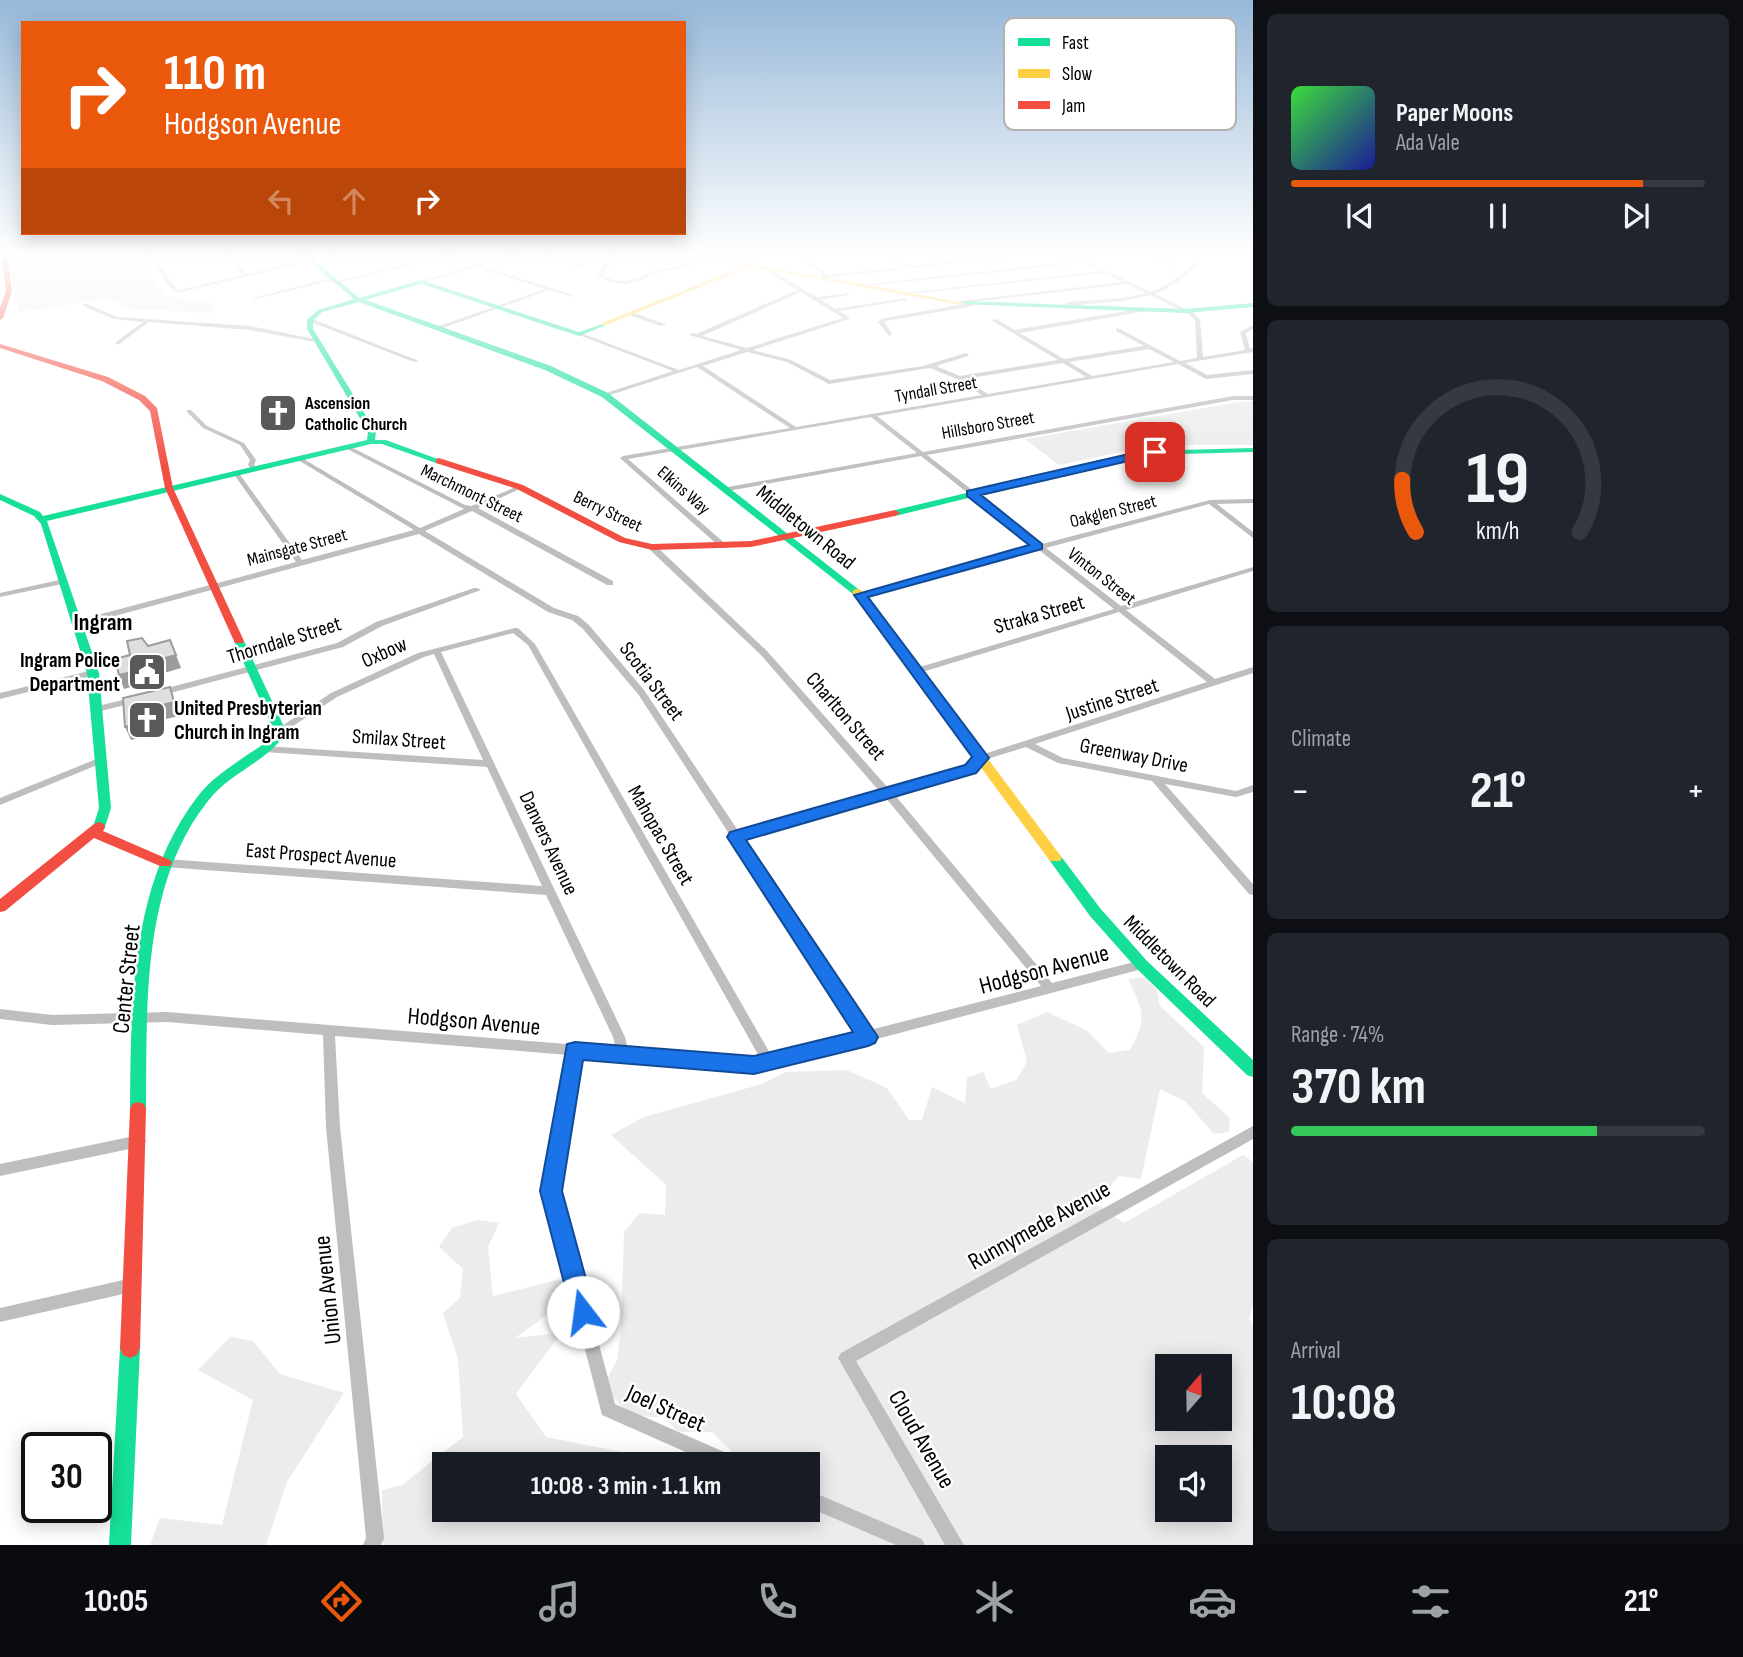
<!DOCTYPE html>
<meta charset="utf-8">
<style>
body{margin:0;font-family:"Sofia Sans Condensed",sans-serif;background:#20242c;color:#f1f3f6;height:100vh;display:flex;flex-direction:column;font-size:26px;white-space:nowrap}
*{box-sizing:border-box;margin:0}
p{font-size:23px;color:#9ea1a6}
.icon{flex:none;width:38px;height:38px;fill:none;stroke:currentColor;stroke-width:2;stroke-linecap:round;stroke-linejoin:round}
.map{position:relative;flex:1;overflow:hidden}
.sheet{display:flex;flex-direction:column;gap:14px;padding:14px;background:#0d0f14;width:490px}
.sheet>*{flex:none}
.banner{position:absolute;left:21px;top:21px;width:665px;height:214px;border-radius:0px;box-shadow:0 4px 18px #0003;background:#ea580c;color:#fff;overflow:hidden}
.needle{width:46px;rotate:20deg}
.buttons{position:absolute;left:1155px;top:1354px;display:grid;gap:14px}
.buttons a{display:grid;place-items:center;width:77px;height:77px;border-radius:0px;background:#171b24;box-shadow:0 4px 18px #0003;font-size:35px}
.speed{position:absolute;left:21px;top:1432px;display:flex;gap:14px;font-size:35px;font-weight:700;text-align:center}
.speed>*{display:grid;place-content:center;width:91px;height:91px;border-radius:50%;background:#171b24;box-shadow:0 4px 18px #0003;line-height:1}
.speed .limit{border:4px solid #111;border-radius:10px;background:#fff;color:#111}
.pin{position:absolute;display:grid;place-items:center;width:60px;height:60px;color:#fff;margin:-30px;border-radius:14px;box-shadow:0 4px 10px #0006}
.me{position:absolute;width:77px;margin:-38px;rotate:345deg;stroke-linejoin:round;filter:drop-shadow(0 0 5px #0008)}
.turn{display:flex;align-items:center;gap:24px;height:147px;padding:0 28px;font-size:32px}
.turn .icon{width:91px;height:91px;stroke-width:2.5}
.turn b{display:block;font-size:49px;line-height:60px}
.lanes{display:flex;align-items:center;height:66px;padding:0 28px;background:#0003;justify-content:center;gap:35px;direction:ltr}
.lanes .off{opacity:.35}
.big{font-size:52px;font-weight:700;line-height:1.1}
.sheet .card{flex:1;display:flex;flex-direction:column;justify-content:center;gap:10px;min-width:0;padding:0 24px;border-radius:10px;background:#20242c}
.sheet .dial{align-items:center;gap:0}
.dial svg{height:182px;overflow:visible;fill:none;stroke:#363941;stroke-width:7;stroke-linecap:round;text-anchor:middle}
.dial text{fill:#f1f3f6;stroke:none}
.song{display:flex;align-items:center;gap:21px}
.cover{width:84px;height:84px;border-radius:10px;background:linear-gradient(135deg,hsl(120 70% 55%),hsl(240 70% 35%))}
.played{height:7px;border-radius:4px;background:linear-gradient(90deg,#ea580c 85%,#363941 85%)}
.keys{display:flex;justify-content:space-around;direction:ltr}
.heat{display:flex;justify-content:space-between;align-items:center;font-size:38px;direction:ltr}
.charge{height:10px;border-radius:5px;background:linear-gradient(90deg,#34c759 74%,#363941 0)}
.trip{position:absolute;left:432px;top:1452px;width:388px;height:70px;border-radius:0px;background:#171b24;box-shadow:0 4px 18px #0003;font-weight:700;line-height:70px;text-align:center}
.menu{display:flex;height:112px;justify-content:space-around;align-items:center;background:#090b0e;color:#9ea1a6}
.menu .icon{width:49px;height:49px}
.menu .current{color:#ea580c}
.menu b{font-size:32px;color:#f1f3f6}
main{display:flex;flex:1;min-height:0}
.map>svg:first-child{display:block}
</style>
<main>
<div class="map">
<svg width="1253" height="1545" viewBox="0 0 1253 1545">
<rect width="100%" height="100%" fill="#fff"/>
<!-- green -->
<g fill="#ececec" fill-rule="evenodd">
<path d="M6,253H133L165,296L217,304L211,313L132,309L109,299L19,312Z"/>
<path d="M635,253H696L702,259L671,267Z"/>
<path d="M1245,401H1253V445H1154L1059,465L1025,439Z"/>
<path d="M1145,977L1157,990L1160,1006L1204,1047L1202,1093L1230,1118L1229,1132L1214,1134L1185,1101L1160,1089L1141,1179L1119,1176L1095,1204L1124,1223L1243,1155L1253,1162V1307L1249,1318L1253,1324V1545H383L382,1490L402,1485L463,1437L458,1359L443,1313L460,1298L463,1269L439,1247L452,1228L477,1220L499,1223L488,1247L493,1296L561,1279L569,1299L515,1338L561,1333L516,1394L546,1437L641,1456L664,1465H444V1510H785L812,1520L801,1510H808V1465H746L712,1432H678L664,1417C633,1418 619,1411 605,1383L617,1360L621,1328L624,1232L640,1213L665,1215L666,1185L611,1135L644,1117L762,1084L786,1072L847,1070L887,1088L909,1120H922L932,1087L965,1103L967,1078L983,1072L991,1089L1016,1080L1027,1062L1017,1025L1047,1012L1086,1030L1109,1053L1130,1050C1148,1017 1143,1011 1128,979ZM1167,1367H1220V1419H1167ZM1167,1458H1220V1510H1167Z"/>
<path d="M230,1337L253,1341L280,1374L344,1393L287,1482L266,1545H150L160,1518L222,1525L253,1400L198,1370Z"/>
</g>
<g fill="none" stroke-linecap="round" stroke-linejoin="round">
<!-- street -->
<g fill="#bebebe" fill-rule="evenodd">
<path d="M145,253H150L177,289L181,290L242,275L221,253H226L247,274L336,253H345L181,292L173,291Z"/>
<path d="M449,253H458L336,283L334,282Z"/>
<path d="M513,253H521L481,266L574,295V297L549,290L440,329H436V327L545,289L476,267L423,283L419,282Z"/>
<path d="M537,253H545L586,267L582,268Z"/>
<path d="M613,253H618L602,275L613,280L625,281L637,279L648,272L715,258L781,253H810L801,255L827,273V275L904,267L883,253H889L910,266L1028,253H1046L824,278L822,277V274L795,255L715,260L652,274L640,281L625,284L610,282L597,275Z"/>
<path d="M1064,253H1070L1151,292C1169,285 1182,275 1195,261L1184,253H1190L1200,260V262C1186,276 1173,287 1155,294L1194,313L1200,320L1203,357L1245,350L1240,332L1253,325V329L1246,333L1250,349L1253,348V352L1185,363L1207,375L1253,370V374L1206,379L1178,364L877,416L923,452L1233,396H1253V400H1233L927,455L1042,544L1210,500L1253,499V503L1217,504L1253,532V538L1209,504L1046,548L1121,606L1253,567V571L1126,610L1215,679L1253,667V673L1035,744L1063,758L1236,791L1253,785V792L1236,797L1165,784L1253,884V895L1249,894L1152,781L1058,763L1026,747L984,760L973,771L894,794L1052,983L1142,960L1146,962L1148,965L1146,968L873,1040L868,1042L866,1041L774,1065L769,1068L766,1067L754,1070L580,1056L558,1191L615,1404L740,1459L742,1465H715L602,1415L544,1191L568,1055L335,1036L340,1127L384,1538L381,1545H363L366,1538L326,1127L323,1035L167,1022L52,1025L0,1019V1009L52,1015L167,1012L616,1048L613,1037L546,895L165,867L161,866L160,863L161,860L165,859L542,886L487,767L264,752L259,749L264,746L483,760L434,654L424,657L337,697L281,734H275L273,732L331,693L418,653L515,628H518L535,644L771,1055L859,1033L638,694L583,629L572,620L548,612L419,534L81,625H75L74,623L75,621L296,562L233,473L234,472H238L302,560L414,530L298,460V458H302L420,528L464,509L347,449L346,448L349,446L465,505L471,506L518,486H522V488L478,508L613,581V585H607L472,511L425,531L554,608L578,616L589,625L644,690L739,832L880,792L761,655L649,549V545H655L767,651L889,789L967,767L978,756L1207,682L1119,612L919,673H913L912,671L913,669L1114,609L1039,550L863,597H857V593L1035,546L921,456L728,491L725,489L728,487L917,453L871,417L628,459L728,546L727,548H721L620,458L623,456L790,428L697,367L607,396H603V394L673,371L576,334L581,333L679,370L741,350L689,335L692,333L696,334L797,290L760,267L762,265L817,297L850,293L848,295L821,300L835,309L905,298L908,300L839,311L849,317V319L753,350L791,360L830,380L923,366L966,353L969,355L968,356L936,366L960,376L1058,360L991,320L996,319L1015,330L1144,308L1147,310L1146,311L1020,333L1064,359L1144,346L1116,331V329L1118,328L1180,361L1197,358L1195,321L1190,315L1150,295L1123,301L1068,306L1065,304L1068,302L1123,298L1146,293L1127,284L964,303L961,301L1122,282L1105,273L907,294L905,293L1100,271L1084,263L864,286L862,285L1079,261ZM801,292L843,318L747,348L702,336ZM1149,349L1174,362L1092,376L1069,362ZM747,352L787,362L829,384L930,368L957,379L982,395L796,427L703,366ZM1063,363L1086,377L988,394L964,379ZM513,633L528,645L760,1058L754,1060L628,1049L625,1037L441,652ZM885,797L1041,986L870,1030L743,838Z"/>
<path d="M1145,253H1152L1174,264L1170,265Z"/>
<path d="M332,278L334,280L255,299L253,298Z"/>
<path d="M971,303L973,304V306L886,321L884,322L892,334L889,336L878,322L884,318Z"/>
<path d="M83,304H87L117,317L250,326L319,340L316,342L250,330L149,322L118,345L115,343L116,342L143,322L114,319L83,306Z"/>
<path d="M631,312L665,324L666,325L661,326L629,315V313Z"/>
<path d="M308,319H312L419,361L414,362L308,321Z"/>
<path d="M187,410H191L207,426L244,443L256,460L254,465L257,469L256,470H252L248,465L250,460L240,445L203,428L187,412Z"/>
<path d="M64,579L68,581L67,583L0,597V593Z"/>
<path d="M474,588H477L481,590L382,626L343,647L159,696L155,693L156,691L337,643L376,622Z"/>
<path d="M93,670L97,673L96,675L0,699V693Z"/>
<path d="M134,697L138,700L137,702L97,712L92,709L94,707Z"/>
<path d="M99,758L102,759L104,761L102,763L0,805V798Z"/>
<path d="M1253,1126V1139L856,1361L964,1545H945L841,1363L838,1358L841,1353Z"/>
<path d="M139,1135L144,1137L146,1141L144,1145L139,1147L0,1176V1164Z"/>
<path d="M132,1278L137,1280L139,1285L137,1290L132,1292L0,1322V1308Z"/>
<path d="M808,1490L922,1539L925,1545H896L808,1507Z"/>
</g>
<!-- fast -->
<g fill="#16e098" fill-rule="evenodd">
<path d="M299,253H306L359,298L421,280L579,332L606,323V325L579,336L421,284L366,300L551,366L608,393L862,592L857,595L853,594L602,397L545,370L359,302L322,312L313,321V329L376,432L375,440H386L443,461L439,464L382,444H371L47,521L99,673L111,808L104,830H94L93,827L99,808L87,673L41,524L34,516L0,500V494L40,512L43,516L367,440L368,432L307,329V320L318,310L354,299Z"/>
<path d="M962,301L1185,309L1253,303V307L1185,313L960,304L959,303Z"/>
<path d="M1253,448V452L1144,455L895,516L890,513L895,510L1144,451Z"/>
<path d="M239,638L244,641L285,729C283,734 282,740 278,743C258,765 227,776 208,801C141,885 147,1007 146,1109L144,1114L138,1116L132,1114L130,1109C131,1002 130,884 198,796C211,779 230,767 247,755C254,750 264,745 269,739C270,737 272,731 273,729L234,641Z"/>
<path d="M1055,853L1060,855L1100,908L1147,961L1253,1060V1077L1247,1075L1137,969L1090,916L1050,861L1048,858L1050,855Z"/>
<path d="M130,1338L137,1341L140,1348L131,1545H109L120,1348L123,1341Z"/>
</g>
<!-- slow -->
<g fill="#ffcf43" fill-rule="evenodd">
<path d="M702,253H710L717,258L965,303L962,305L751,267L606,325H602V323L744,266L713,260Z"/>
<path d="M857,589L861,590L1060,855L1062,858L1060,861H1050L853,594V590Z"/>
</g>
<!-- jam -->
<g fill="#f24e42" fill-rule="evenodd">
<path d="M1,253H7L12,291L3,318L0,320V308L6,291Z"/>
<path d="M0,344L108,377L145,396L157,408L173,488L244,641L243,643H235L234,641L165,488L150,411L139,400L102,381L0,348Z"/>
<path d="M439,458L523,485L625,538L652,544L751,541L895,510L900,513L895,516L751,547L652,550L619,542L517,489L436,463V459Z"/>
<path d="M99,822L104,824L105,827L103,831L170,860L172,863L170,866H160L94,838L5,911L0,912V899L94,824Z"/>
<path d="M138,1102L144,1104L146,1109L140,1348L137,1355L130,1358L123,1355L120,1348L130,1109L132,1104Z"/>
</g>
</g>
<!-- shaded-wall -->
<g fill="#9c9c9c">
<path d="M176,655L181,668L140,680L141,684L124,689L119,675L135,666Z"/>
<path d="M170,687L179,716L149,723L152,735L131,740L125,727Z"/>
</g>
<!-- building -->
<g fill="#dfdfdf" stroke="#9c9c9c" stroke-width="2">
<path d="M142,638L148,646L170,640L176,655L135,666L136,671L119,675L115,659L130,655L127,641Z"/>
<path d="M170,687L174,702L144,710L147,721L125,727L123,698Z"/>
</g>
<!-- sky -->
<linearGradient id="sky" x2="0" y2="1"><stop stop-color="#97b8d8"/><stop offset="0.54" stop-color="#fff"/><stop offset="1" stop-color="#fff" stop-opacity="0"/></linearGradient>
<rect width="1253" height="470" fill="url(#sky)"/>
<!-- route -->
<path fill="#1a73e8" stroke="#114b97" stroke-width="2" d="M1155,448L1159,449V454L981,495L1042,544V549L868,597L989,758L976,773L746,840L878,1037L875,1043L868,1046L754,1074L583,1060L562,1191L595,1312L591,1321L583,1324L574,1321L540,1191L567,1044L575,1042L754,1056L853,1032L727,837L730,832L965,765L972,757L854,595L1029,545L967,496V491Z"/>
<!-- icons -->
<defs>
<symbol id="church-square" viewBox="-11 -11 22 22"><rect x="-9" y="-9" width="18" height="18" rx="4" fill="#595959" stroke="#fff"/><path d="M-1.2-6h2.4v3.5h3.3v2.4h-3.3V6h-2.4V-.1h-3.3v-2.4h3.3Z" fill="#fff"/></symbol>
<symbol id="civic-square" viewBox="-11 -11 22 22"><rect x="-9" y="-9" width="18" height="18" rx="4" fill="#595959" stroke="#fff"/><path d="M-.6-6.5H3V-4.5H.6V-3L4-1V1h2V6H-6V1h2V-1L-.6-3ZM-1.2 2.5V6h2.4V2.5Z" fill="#fff"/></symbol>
</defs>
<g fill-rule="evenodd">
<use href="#church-square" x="256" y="391" width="44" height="44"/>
<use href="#civic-square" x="125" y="650" width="44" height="44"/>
<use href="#church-square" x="125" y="698" width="44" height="44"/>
</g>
<g text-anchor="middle" stroke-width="5" stroke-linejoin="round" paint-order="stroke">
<!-- far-street labels -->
<g font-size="18" fill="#000" stroke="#fff">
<text transform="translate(936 389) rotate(-10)" y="6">Tyndall Street</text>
<text transform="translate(988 425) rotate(-10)" y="6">Hillsboro Street</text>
<text transform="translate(684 490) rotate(41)" y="6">Elkins Way</text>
<text transform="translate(472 493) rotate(26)" y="6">Marchmont Street</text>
<text transform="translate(608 511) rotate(25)" y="6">Berry Street</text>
<text transform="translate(1113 511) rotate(-14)" y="6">Oakglen Street</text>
<text transform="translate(297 547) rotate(-15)" y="6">Mainsgate Street</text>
<text transform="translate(1102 576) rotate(38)" y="6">Vinton Street</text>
</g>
<!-- far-poi labels -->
<g font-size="18" font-weight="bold" fill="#000" stroke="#fff" text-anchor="start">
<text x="305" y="409">Ascension<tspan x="305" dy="21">Catholic Church</tspan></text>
</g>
<!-- street labels -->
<g font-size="21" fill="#000" stroke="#fff">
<text transform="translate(806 527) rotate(39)" y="7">Middletown Road</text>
<text transform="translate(1039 614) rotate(-16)" y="7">Straka Street</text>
<text transform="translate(284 640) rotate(-17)" y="7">Thorndale Street</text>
<text transform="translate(384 652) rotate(-24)" y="7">Oxbow</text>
<text transform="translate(652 681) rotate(53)" y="7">Scotia Street</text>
<text transform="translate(1112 699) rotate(-18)" y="7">Justine Street</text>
<text transform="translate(846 716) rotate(49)" y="7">Charlton Street</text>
<text transform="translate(399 739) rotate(4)" y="7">Smilax Street</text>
<text transform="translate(1134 755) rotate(11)" y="7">Greenway Drive</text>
<text transform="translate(661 835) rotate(60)" y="7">Mahopac Street</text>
<text transform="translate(549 843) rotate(65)" y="7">Danvers Avenue</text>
<text transform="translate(321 855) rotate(4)" y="7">East Prospect Avenue</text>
<text transform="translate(1170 961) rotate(45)" y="7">Middletown Road</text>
</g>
<!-- poi labels -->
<g font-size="21" font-weight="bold" fill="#000" stroke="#fff" text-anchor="end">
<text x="120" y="667">Ingram Police<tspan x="120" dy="24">Department</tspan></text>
<text x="174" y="715" text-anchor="start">United Presbyterian<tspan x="174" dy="24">Church in Ingram</tspan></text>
</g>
<!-- quarter labels -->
<g font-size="24" font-weight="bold" fill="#000" stroke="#fff">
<text x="103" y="630">Ingram</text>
</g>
<!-- near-street labels -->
<g font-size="24" fill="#000" stroke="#fff">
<text transform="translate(1044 969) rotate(-15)" y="8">Hodgson Avenue</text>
<text transform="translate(126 979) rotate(-84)" y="8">Center Street</text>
<text transform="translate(474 1021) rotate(5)" y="8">Hodgson Avenue</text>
<text transform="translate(1039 1225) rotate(-29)" y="8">Runnymede Avenue</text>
<text transform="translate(327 1290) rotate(-96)" y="8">Union Avenue</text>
<text transform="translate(666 1408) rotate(24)" y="8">Joel Street</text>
<text transform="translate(922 1439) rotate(60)" y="8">Cloud Avenue</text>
</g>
</g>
<!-- legend -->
<rect x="1004" y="18" width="232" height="112" rx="10" fill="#fff" stroke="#b2b2b2" stroke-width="2"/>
<rect x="1018" y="38" width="32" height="8" fill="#16e098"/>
<rect x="1018" y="69" width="32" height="9" fill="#ffcf43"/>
<rect x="1018" y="101" width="32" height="8" fill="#f24e42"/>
<g font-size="19" fill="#000">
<text x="1062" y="49">Fast</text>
<text x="1062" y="80">Slow</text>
<text x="1062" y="112">Jam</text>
</g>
</svg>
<div class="buttons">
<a><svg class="needle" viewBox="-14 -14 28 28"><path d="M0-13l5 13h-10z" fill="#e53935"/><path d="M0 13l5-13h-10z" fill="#9ea1a6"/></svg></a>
<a><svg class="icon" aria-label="sound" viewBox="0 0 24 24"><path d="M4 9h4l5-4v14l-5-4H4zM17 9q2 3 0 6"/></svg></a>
</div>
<div class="speed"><div class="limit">30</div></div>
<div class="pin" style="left:1155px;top:452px;background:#d93025"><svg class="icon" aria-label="arrive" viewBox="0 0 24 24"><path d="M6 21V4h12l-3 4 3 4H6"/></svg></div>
<svg class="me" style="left:583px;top:1312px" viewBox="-20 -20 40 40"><circle r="19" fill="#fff"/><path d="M0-13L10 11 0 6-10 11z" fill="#1a73e8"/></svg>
<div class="trip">10:08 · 3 min · 1.1 km</div>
<div class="banner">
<div class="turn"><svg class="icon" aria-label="right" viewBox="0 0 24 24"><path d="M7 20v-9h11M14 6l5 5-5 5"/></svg><div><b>110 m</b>Hodgson Avenue</div></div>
<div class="lanes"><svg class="icon off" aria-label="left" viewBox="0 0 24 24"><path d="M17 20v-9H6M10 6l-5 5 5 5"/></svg><svg class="icon off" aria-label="ahead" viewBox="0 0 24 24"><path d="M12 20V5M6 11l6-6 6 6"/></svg><svg class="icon" aria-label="right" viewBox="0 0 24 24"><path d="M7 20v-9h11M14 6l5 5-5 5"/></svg></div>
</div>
</div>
<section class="sheet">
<div class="card">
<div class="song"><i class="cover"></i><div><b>Paper Moons</b><p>Ada Vale</p></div></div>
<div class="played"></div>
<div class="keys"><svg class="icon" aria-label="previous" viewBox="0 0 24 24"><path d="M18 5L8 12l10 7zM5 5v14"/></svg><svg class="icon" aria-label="pause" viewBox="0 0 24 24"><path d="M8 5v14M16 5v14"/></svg><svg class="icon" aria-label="next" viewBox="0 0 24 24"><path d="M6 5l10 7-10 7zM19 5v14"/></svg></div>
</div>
<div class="card dial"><svg viewBox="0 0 100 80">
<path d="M14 69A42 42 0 1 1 86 69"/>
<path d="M14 69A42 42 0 0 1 8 46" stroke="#ea580c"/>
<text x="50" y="56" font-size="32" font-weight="700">19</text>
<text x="50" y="72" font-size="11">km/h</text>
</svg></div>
<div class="card"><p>Climate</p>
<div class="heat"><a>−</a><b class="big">21°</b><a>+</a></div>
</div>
<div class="card"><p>Range · 74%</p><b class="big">370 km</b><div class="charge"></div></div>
<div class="card"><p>Arrival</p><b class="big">10:08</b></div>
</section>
</main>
<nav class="menu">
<b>10:05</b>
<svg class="icon current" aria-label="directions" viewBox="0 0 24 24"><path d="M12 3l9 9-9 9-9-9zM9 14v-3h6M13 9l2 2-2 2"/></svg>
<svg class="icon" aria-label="music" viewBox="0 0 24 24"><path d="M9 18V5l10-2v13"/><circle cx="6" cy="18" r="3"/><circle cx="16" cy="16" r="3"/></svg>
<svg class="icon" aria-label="phone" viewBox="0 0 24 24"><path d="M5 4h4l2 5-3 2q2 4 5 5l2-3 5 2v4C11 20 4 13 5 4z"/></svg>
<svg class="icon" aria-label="climate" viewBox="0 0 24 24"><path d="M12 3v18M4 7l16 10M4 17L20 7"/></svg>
<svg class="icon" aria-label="car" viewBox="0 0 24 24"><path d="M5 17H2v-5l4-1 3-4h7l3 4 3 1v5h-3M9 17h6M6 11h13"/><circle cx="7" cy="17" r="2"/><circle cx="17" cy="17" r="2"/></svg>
<svg class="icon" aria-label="filters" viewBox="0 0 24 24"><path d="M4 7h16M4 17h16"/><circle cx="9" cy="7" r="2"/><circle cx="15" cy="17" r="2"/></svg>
<b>21°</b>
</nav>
